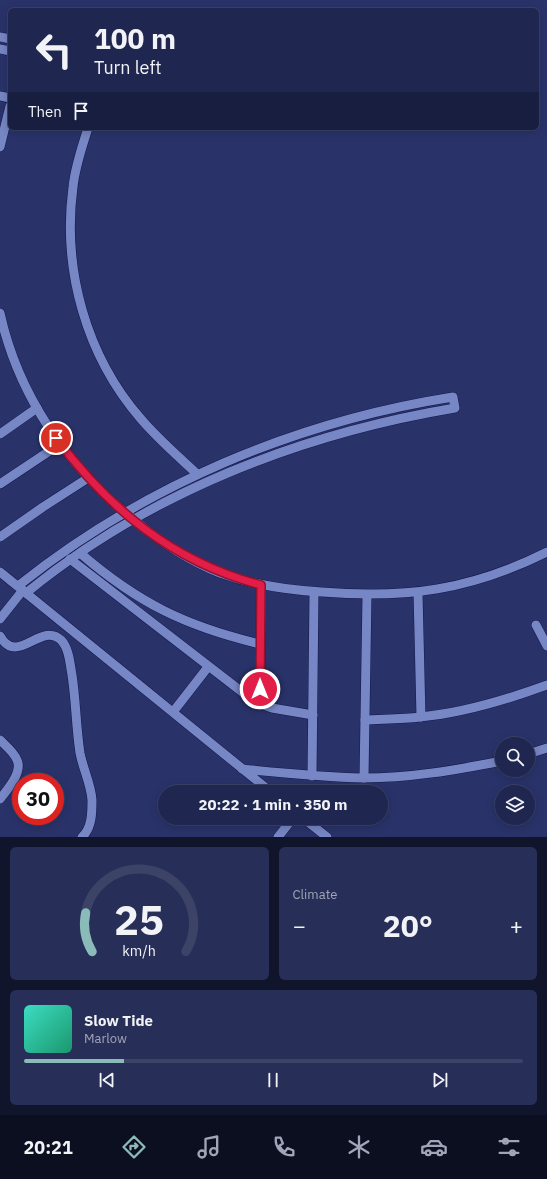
<!DOCTYPE html>
<meta charset="utf-8">
<style>
body{margin:0;font-family:"IBM Plex Sans",sans-serif;background:#272e57;color:#f1f3f6;height:100vh;display:flex;flex-direction:column;font-size:15px;white-space:nowrap}
*{box-sizing:border-box;margin:0}
p{font-size:13px;color:#a1a5b7}
.icon{flex:none;width:22px;height:22px;fill:none;stroke:currentColor;stroke-width:2;stroke-linecap:round;stroke-linejoin:round}
.map{position:relative;height:837px;overflow:hidden}
.details{display:flex;flex-direction:column;gap:10px;padding:10px;background:#11152c;flex:1}
.details>*{flex:none}
.top-card{position:absolute;left:8px;top:8px;width:531px;height:122px;border-radius:6px;box-shadow:0 2px 10px #0003,0 0 0 1px #3c4367;background:#1f2650;color:#f1f3f6;overflow:hidden}
.controls{position:absolute;left:495px;top:737px;display:grid;gap:8px}
.controls a{display:grid;place-items:center;width:40px;height:40px;border-radius:50%;background:#1f2650;box-shadow:0 2px 10px #0003,0 0 0 1px #3c4367;font-size:20px}
.speed{position:absolute;left:12px;top:773px;display:flex;gap:8px;font-size:20px;font-weight:700;text-align:center}
.speed>*{display:grid;place-content:center;width:52px;height:52px;border-radius:50%;background:#1f2650;box-shadow:0 2px 10px #0003,0 0 0 1px #3c4367;line-height:1}
.speed .limit{border:6px solid #d22;background:#fff;color:#111}
.pin{position:absolute;display:grid;place-items:center;width:34px;height:34px;color:#fff;margin:-17px;border:2px solid #fff;border-radius:50%;box-shadow:0 1px 4px #0007}
.me{position:absolute;width:44px;margin:-22px;rotate:0deg;stroke-linejoin:round;filter:drop-shadow(0 0 3px #0008)}
.turn{display:flex;align-items:center;gap:14px;height:84px;padding:0 20px;font-size:18px}
.turn .icon{width:52px;height:52px;stroke-width:2.5}
.turn b{display:block;font-size:28px;line-height:34px}
.then{display:flex;align-items:center;height:38px;padding:0 20px;background:#0003;gap:8px;font-size:15px}
.big{font-size:30px;font-weight:700;line-height:1.1}
.details .card{flex:1;display:flex;flex-direction:column;justify-content:center;gap:6px;min-width:0;padding:0 14px;border-radius:6px;background:#272e57}
.details .dial{align-items:center;gap:0}
.dial svg{height:104px;overflow:visible;fill:none;stroke:#3c4367;stroke-width:7;stroke-linecap:round;text-anchor:middle}
.dial text{fill:#f1f3f6;stroke:none}
.song{display:flex;align-items:center;gap:12px}
.cover{width:48px;height:48px;border-radius:6px;background:linear-gradient(135deg,hsl(170 70% 55%),hsl(160 70% 35%))}
.played{height:4px;border-radius:2px;background:linear-gradient(90deg,#8bbbb9 20%,#3c4367 20%)}
.keys{display:flex;justify-content:space-around;direction:ltr}
.heat{display:flex;justify-content:space-between;align-items:center;font-size:22px;direction:ltr}
.details .tiles{flex:1;display:grid;gap:10px;grid-template-columns:1fr 1fr}
.card:last-child{grid-column:span 2}
.trip{position:absolute;left:158px;top:785px;width:230px;height:40px;border-radius:20px;background:#1f2650;box-shadow:0 2px 10px #0003,0 0 0 1px #3c4367;font-weight:700;line-height:40px;text-align:center}
.dock{display:flex;height:64px;justify-content:space-around;align-items:center;background:#0c0f20;color:#a1a5b7}
.dock .icon{width:28px;height:28px}
.dock .active{color:#8bbbb9}
.dock b{font-size:18px;color:#f1f3f6}
.map>svg:first-child{display:block}
</style>
<div class="map">
<svg width="547" height="837" viewBox="0 0 547 837">
<rect width="100%" height="100%" fill="#29336a"/>
<g fill="none" stroke-linecap="round" stroke-linejoin="round">
<defs>
<g id="minor">
<path d="M0,37L10,39"/>
<path d="M0,49L10,51"/>
<path d="M0,96L10,98"/>
<path d="M88,128C82,147 75,167 73,187C62,269 86,356 141,419C158,439 178,456 197,474"/>
<path d="M0,147L10,106"/>
<path d="M0,313C18,395 67,466 132,518C159,541 187,560 220,573C253,585 287,590 322,592C406,599 471,590 547,552"/>
<path d="M0,434L37,408"/>
<path d="M0,484L60,444"/>
<path d="M0,537L43,507L88,478"/>
<path d="M80,553C138,603 185,626 260,644"/>
<path d="M70,559L255,702L272,708L313,715"/>
<path d="M0,572L271,792"/>
<path d="M18,586C143,486 294,422 453,397L455,408C300,434 148,493 26,593"/>
<path d="M418,593L421,717"/>
<path d="M0,619L23,590"/>
<path d="M536,625L547,646"/>
<path d="M0,636C17,667 41,621 61,640C69,648 70,664 72,675C76,701 76,727 80,753C83,769 91,784 92,800C92,813 92,828 82,837"/>
<path d="M260,705L261,585"/>
<path d="M173,712L208,667"/>
<path d="M365,720C383,719 402,719 420,717C464,713 506,700 547,685"/>
<path d="M0,740C6,746 14,752 17,760C23,772 7,790 0,799"/>
<path d="M528,754L547,748"/>
<path d="M242,769C282,773 323,777 363,778C410,778 456,770 502,761"/>
<path d="M312,776L314,592"/>
<path d="M364,778L367,595"/>
<path d="M303,818L327,837"/>
<path d="M278,837L293,818"/>
</g>
</defs>
<!-- minor casing -->
<use href="#minor" stroke="#13184c" stroke-width="10"/>
<!-- minor -->
<use href="#minor" stroke="#7786c4" stroke-width="9"/>
</g>
<g fill="none" stroke-linecap="round" stroke-linejoin="round">
<defs>
<path id="route" d="M56,438C109,509 173,562 261,585L260,689"/>
</defs>
<!-- route casing -->
<use href="#route" stroke="#92132f" stroke-width="10"/>
<!-- route -->
<use href="#route" stroke="#e11d48" stroke-width="7"/>
</g>
</svg>
<div class="controls">
<a><svg class="icon" aria-label="search" viewBox="0 0 24 24"><circle cx="10" cy="10" r="6"/><path d="M15 15l6 6"/></svg></a>
<a><svg class="icon" aria-label="layers" viewBox="0 0 24 24"><path d="M12 4l9 5-9 5-9-5zM3 14l9 5 9-5"/></svg></a>
</div>
<div class="speed"><div class="limit">30</div></div>
<div class="pin" style="left:56px;top:438px;background:#d93025"><svg class="icon" aria-label="arrive" viewBox="0 0 24 24"><path d="M6 21V4h12l-3 4 3 4H6"/></svg></div>
<svg class="me" style="left:260px;top:689px" viewBox="-20 -20 40 40"><circle r="17" fill="#e11d48" stroke="#fff" stroke-width="3"/><path d="M0-11L8 9 0 5-8 9z" fill="#fff"/></svg>
<div class="trip">20:22 · 1 min · 350 m</div>
<div class="top-card">
<div class="turn"><svg class="icon" aria-label="left" viewBox="0 0 24 24"><path d="M17 20v-9H6M10 6l-5 5 5 5"/></svg><div><b>100 m</b>Turn left</div></div>
<div class="then">Then<svg class="icon" aria-label="arrive" viewBox="0 0 24 24"><path d="M6 21V4h12l-3 4 3 4H6"/></svg></div>
</div>
</div>
<section class="details">
<div class="tiles">
<div class="card dial"><svg viewBox="0 0 100 80">
<path d="M14 69A42 42 0 1 1 86 69"/>
<path d="M14 69A42 42 0 0 1 9 39" stroke="#8bbbb9"/>
<text x="50" y="56" font-size="32" font-weight="700">25</text>
<text x="50" y="72" font-size="11">km/h</text>
</svg></div>
<div class="card"><p>Climate</p>
<div class="heat"><a>−</a><b class="big">20°</b><a>+</a></div>
</div>
<div class="card">
<div class="song"><i class="cover"></i><div><b>Slow Tide</b><p>Marlow</p></div></div>
<div class="played"></div>
<div class="keys"><svg class="icon" aria-label="previous" viewBox="0 0 24 24"><path d="M18 5L8 12l10 7zM5 5v14"/></svg><svg class="icon" aria-label="pause" viewBox="0 0 24 24"><path d="M8 5v14M16 5v14"/></svg><svg class="icon" aria-label="next" viewBox="0 0 24 24"><path d="M6 5l10 7-10 7zM19 5v14"/></svg></div>
</div>
</div>
</section>
<nav class="dock">
<b>20:21</b>
<svg class="icon active" aria-label="directions" viewBox="0 0 24 24"><path d="M12 3l9 9-9 9-9-9zM9 14v-3h6M13 9l2 2-2 2"/></svg>
<svg class="icon" aria-label="music" viewBox="0 0 24 24"><path d="M9 18V5l10-2v13"/><circle cx="6" cy="18" r="3"/><circle cx="16" cy="16" r="3"/></svg>
<svg class="icon" aria-label="phone" viewBox="0 0 24 24"><path d="M5 4h4l2 5-3 2q2 4 5 5l2-3 5 2v4C11 20 4 13 5 4z"/></svg>
<svg class="icon" aria-label="climate" viewBox="0 0 24 24"><path d="M12 3v18M4 7l16 10M4 17L20 7"/></svg>
<svg class="icon" aria-label="car" viewBox="0 0 24 24"><path d="M5 17H2v-5l4-1 3-4h7l3 4 3 1v5h-3M9 17h6M6 11h13"/><circle cx="7" cy="17" r="2"/><circle cx="17" cy="17" r="2"/></svg>
<svg class="icon" aria-label="filters" viewBox="0 0 24 24"><path d="M4 7h16M4 17h16"/><circle cx="9" cy="7" r="2"/><circle cx="15" cy="17" r="2"/></svg>
</nav>
